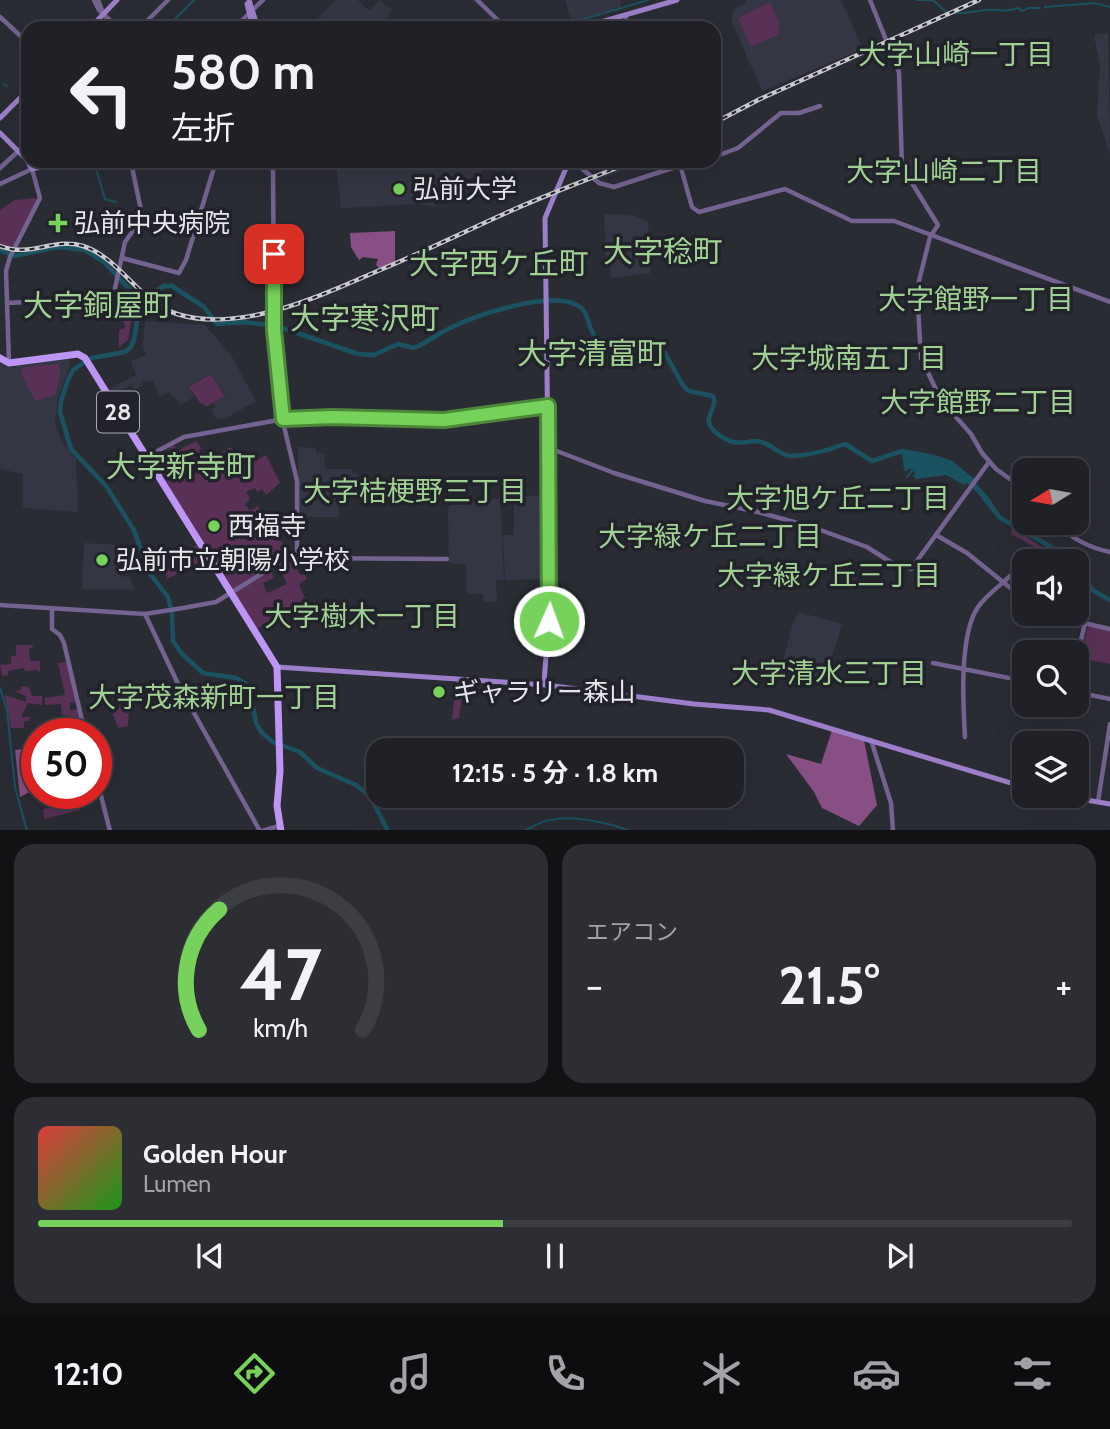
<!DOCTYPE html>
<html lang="ja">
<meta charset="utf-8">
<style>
body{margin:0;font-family:Cabin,"Noto Sans JP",sans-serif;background:#2d2e33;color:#f1f3f6;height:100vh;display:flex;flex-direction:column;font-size:26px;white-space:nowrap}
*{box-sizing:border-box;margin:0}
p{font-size:23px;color:#a2a3a7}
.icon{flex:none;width:38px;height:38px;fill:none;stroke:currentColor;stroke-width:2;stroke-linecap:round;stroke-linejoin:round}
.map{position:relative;height:830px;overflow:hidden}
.panel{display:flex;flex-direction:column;gap:14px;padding:14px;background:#121215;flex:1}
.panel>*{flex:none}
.banner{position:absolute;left:21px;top:21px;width:700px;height:147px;border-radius:21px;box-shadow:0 7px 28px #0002,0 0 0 2px #3d3e44;background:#202127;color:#f1f3f6;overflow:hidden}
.needle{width:46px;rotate:259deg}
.buttons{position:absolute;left:1012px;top:458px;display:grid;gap:14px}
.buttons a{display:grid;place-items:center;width:77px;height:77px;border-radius:14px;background:#202127;box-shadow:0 7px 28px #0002,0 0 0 2px #3d3e44;font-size:35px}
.speed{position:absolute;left:21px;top:718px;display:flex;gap:14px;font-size:35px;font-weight:700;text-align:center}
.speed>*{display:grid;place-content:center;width:91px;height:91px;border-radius:50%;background:#202127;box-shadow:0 7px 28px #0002,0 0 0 2px #3d3e44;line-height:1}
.speed .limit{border:10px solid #d22;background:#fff;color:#111}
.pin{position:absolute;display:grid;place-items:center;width:60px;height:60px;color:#fff;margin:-30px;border-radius:14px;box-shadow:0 4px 10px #0006}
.me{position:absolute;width:77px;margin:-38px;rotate:2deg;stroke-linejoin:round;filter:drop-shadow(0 0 5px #0008)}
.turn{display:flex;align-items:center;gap:24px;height:147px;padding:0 35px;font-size:32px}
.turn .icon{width:91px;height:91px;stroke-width:2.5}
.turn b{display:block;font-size:49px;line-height:60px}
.big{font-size:52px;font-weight:700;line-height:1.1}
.panel .tile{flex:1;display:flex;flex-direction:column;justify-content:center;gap:10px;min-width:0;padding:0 24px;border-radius:21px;background:#2d2e33}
.panel .dial{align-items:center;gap:0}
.dial svg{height:182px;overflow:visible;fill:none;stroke:#3d3e44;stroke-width:7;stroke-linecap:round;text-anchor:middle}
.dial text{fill:#f1f3f6;stroke:none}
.song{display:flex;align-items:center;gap:21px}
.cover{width:84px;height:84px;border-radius:10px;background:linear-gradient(135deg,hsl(0 70% 55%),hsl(120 70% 35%))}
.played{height:7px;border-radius:4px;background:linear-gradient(90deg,#76d25a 45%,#3d3e44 45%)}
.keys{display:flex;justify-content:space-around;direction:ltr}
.heat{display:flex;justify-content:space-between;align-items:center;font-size:38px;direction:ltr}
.panel .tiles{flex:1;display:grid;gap:14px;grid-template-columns:1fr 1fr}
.tile:last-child{grid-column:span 2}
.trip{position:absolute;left:366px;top:738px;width:378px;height:70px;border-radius:21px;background:#202127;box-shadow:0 7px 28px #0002,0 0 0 2px #3d3e44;font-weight:700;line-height:70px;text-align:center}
.tabs{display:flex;height:112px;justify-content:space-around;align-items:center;background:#0d0d10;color:#a2a3a7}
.tabs .icon{width:49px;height:49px}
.tabs .selected{color:#76d25a}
.tabs b{font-size:32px;color:#f1f3f6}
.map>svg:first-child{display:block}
</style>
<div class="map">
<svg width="1110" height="831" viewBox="0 0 1110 831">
<rect width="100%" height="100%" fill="#2a2c34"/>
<!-- built -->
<g fill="#343743">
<path d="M335,0H357L369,11L380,0L392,10L385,22L390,28H309Z"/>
<path d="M565,0H620L622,9L572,23Z"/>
<path d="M746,0H841L863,49L762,91L731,20L734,9L747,3Z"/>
<path d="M1096,34H1108L1110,154L1097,115L1100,64L1094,36Z"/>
<path d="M333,161H480L483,175L460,181V197L435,203L436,207L419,204L341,208L337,172Z"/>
<path d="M630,161H649L597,180L593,177Z"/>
<path d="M604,214L633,215L648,222L651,273L612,278L606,254Z"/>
<path d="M145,321L205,325L232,357L256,401L223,420L221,418L217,420L211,410L216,407L214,402L226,396L211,373L189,387L194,397L181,405L169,392L160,397L153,380L141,382L143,386L135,390L132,385L110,395L107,390L136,375L131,361L146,355L143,346Z"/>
<path d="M68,357L70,366L58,398L55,422L62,443L76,459L78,512L23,508V474L0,469V360L14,368L16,365Z"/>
<path d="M298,447L316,448V453H324L325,469H352V473L358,474L357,498L339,497V517H298Z"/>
<path d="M541,495L546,500L548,579L505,580L503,535H514V497Z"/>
<path d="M500,498L504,580L496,581L497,602H483V594H467L466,564L449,563L448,508L450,505Z"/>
<path d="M84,543L120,545V576L130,577L135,590L82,589Z"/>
<path d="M798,612L842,624L823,686L798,679L800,667L783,663L792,625Z"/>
</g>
<!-- green -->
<g fill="#593156">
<path d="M770,2L779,23V34L751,47L738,18Z"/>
<path d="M916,156L922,167L910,179L903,166Z"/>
<path d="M35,198L38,200L12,249L0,245V210L15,200Z"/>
<path d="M131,302L133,310L128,340L119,347V330L125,328L123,319L119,316L120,305Z"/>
<path d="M59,364L60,374L55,395L35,401L21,373L24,367Z"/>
<path d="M211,374L225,396L206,407L203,403L201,404L189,387Z"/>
<path d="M196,441L202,449L199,450L201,455L205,454L209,459L231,447L241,469L266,455L280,483L266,495L262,489L257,492L255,488L246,492L250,499L245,504L250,511L258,506L271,532L275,529L290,556L282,558L231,590L149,459L151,457L156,464L164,460L163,456L170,452L169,447L174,445L178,451Z"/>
<path d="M1012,528L1066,562H1061L1011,534Z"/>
<path d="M196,545L205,559L167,579L165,568L172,565L171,559Z"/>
<path d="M293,560L300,575L304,574L307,579L299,584L306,601L255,630L232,593L271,570L274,578L263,583L267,593L287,584L278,565Z"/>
<path d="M1088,626L1110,630V664L1080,658Z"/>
<path d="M16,645H33V647L29,648L30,661H40V673L38,670L25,671L24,668L8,671V675L2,676L0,665L11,664V657L16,655Z"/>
<path d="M66,662L76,702L70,703V710L78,709L82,724L65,726V720H70V716L62,715L61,704L45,705V698L65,695L58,663Z"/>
<path d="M456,682L464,683L459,718L452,720Z"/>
<path d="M21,686L29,687L32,696H42V705L28,703L21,717H30V721H24V728H11L5,695L26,702V696L14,691L21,690Z"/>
<path d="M123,705L124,707L127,706C131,716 127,721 128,726L118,728L112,711Z"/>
<path d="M60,793H76L80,810L44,819L43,809L62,805Z"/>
</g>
<!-- forest -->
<g fill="#874f83">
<path d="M395,231V262L380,269L376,265L378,259L363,257L359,260L351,247L350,233Z"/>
<path d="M832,730L864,740L877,805L859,826L822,808L814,792L786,754L821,764Z"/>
<path d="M23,749L25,777H37V788L20,797L15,750Z"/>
</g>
<!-- water -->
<path fill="#1a5261" d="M902,453C939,459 959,463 984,492C992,500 996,510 1003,519L1002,521C988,511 981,493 967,483L964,485L946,475L916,479L913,476L915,473L910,468L907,471L904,470Z"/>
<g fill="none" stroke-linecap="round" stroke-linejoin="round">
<!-- stream -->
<g stroke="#1a5261" stroke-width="2">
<path d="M917,0H933L946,12"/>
<path d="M624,7L648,0"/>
<path d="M1045,7L1095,3L1110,7"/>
<path d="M604,13L622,8"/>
<path d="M955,13C967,14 977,10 988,10C999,9 1007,13 1017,8L1023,11L1028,8H1040"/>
<path d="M123,24L136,28"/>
<path d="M560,26L601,14"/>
<path d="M166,28L194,0"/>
<path d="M555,28H557"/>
<path d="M4,84L7,86"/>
<path d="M97,172L105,199L116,202"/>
<path d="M907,477L913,469"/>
<path d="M0,688L7,710L15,787L27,831"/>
<path d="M524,831C532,827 541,821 550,820C572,815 607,822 630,831"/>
</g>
<!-- river -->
<g stroke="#1a5261" stroke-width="4.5">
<path d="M0,250L14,256L58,247L85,250L104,262L134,294L139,309L134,340L130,348L125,352L91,358L73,370L68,380L61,401L60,412L71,449L106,486L134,530L148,571L168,597L172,613L173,641L182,654L203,673L236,678L245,683L250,692L256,723L262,733L273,742L300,752L317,768L356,785L370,796L388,831"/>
<path d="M138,299L142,300L164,286H172L204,307L217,324L244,322L277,326L358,354L374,355L398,344L414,348C428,342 439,333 452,327C479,314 551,290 579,306C590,313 587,330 597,339L655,344L663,350L684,387L689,391L713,396C718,407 705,415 710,426C713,431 718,434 722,437C741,449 748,437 764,443C773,446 783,457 793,456C810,455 829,450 845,444L872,461L902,451L933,457L951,463L972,480"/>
<path d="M999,517L1058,551L1071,562"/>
<path d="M1076,569L1094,591L1110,600"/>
</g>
<!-- tertiary -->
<g stroke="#746290" stroke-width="4.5">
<path d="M94,0L99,10L118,28"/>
<path d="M98,0L103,13"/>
<path d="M477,0L506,28"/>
<path d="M870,0L899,72L902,167L938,225L930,237L917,289L921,358L941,400L971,434L982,453L996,469L1024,489"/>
<path d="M625,15L628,28"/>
<path d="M0,17L28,43"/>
<path d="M140,28L168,0"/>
<path d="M234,28L263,0"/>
<path d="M714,157L738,148L781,113H799L820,106"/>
<path d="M273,161L274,330L283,422L297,481V557"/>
<path d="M573,161L599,183L614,187L694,161"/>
<path d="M679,161L692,207L699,212L785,189L852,221H894L1110,302"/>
<path d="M0,168L28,142"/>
<path d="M0,184L32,169L40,198L10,257L6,271L9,363"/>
<path d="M122,258L179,273L186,260L216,161"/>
<path d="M7,303L68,300L114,293L125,242L140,221L142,215L131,162"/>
<path d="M549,448L614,473L705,501L754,511L812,527L867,547L889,561L911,569L989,462"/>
<path d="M146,457L184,437L295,417L431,421L548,406"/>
<path d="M1056,523C1071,538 1090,548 1110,552"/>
<path d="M936,535L967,553L1024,599"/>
<path d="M0,605L145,614L183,608L216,602L279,563L291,558L447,559"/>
<path d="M1076,606L1088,608"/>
<path d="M52,608V629L60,635L64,643L78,703"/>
<path d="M145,614L180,688L260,831"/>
<path d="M1045,614L1110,629"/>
<path d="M1076,662L1085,623"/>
<path d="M933,663L1024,681"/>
<path d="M1076,692L1110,699"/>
<path d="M78,703L85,733"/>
<path d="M965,737C963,704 959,635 978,607C987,594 1003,584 1014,572L1024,580"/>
<path d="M871,740L891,803L893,831"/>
<path d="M96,776L110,831"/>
<path d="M1098,802L1110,724"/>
<path d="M262,831L279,826"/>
</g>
<!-- secondary -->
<g stroke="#9d7fc9" stroke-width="5">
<path d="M249,0L258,28"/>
<path d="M247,4L253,28"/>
<path d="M90,28L117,0"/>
<path d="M580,28L677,0"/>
<path d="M0,118L28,90"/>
<path d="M0,133L26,159L32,169L53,164L141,161"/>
<path d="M277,667L546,685L694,704L769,710L1024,787"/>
<path d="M546,685L544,682L550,606L545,218L569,161"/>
<path d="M1063,796L1110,804"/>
</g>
<!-- primary -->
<path stroke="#bd95f5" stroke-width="7" d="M0,358L9,363L78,354L85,358L277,667L280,771L277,806L281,831"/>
<defs>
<g id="rail">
<path d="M714,123L760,99L979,0"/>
<path d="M0,246C31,258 54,237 83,246C120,258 139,302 177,314C241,334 322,295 380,270C423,252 464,232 506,213C548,194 592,178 634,161"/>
</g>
</defs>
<!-- rail casing -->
<use href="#rail" stroke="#c8cad0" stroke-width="4.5"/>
<!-- rail -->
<use href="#rail" stroke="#21222a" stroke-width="2" stroke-dasharray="5" stroke-linecap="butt"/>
</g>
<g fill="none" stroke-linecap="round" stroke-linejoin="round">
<defs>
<path id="route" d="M274,254V330L283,419L332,417L444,420L548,406L549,621"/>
</defs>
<!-- route casing -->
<use href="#route" stroke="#4d883a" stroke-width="18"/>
<!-- route -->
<use href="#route" stroke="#76d25a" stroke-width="12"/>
</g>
<!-- markers -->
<g fill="#76d25a" stroke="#21222a" stroke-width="2.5">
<circle cx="399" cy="189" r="7"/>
<path d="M54.5 212.5h7v7h7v7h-7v7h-7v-7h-7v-7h7z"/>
<circle cx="214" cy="526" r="7"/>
<circle cx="102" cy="560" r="7"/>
<circle cx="439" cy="692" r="7"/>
</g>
<g text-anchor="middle" stroke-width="7" stroke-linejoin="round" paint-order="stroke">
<!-- shield labels -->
<rect fill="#21222a" stroke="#aaacb2" stroke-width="2" x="97" y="391.5" width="42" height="41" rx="5"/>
<g font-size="24" font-weight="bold" fill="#e5e7ec">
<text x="118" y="420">28</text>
</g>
<!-- poi labels -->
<g font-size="26" fill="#e5e7ec" stroke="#21222a" text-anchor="start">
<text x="413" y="198">弘前大学</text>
<text x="74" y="232">弘前中央病院</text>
<text x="228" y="535">西福寺</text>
<text x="116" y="569">弘前市立朝陽小学校</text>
<text x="453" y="701">ギャラリー森山</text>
</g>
<!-- neighbourhood labels -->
<g font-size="28" fill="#a0d192" stroke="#21222a">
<text x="956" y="64">大字山崎一丁目</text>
<text x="944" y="181">大字山崎二丁目</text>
<text x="976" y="309">大字館野一丁目</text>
<text x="849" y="368">大字城南五丁目</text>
<text x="978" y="412">大字館野二丁目</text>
<text x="415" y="501">大字桔梗野三丁目</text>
<text x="838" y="508">大字旭ケ丘二丁目</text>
<text x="710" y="546">大字緑ケ丘二丁目</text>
<text x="829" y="585">大字緑ケ丘三丁目</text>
<text x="362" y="626">大字樹木一丁目</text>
<text x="829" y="683">大字清水三丁目</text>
<text x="214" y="707">大字茂森新町一丁目</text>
</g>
<!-- quarter labels -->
<g font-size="30" fill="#a0d192" stroke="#21222a">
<text x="663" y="262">大字稔町</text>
<text x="499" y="274">大字西ケ丘町</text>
<text x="98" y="316">大字銅屋町</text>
<text x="365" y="329">大字寒沢町</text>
<text x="592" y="364">大字清富町</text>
<text x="181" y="477">大字新寺町</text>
</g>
</g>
</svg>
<div class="buttons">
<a><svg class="needle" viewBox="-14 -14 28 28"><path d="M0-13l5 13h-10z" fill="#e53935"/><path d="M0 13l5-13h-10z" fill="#a2a3a7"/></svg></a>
<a><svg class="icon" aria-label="sound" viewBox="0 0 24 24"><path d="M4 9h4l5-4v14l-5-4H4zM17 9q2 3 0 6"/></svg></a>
<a><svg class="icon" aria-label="search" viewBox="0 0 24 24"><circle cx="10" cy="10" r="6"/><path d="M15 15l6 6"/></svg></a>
<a><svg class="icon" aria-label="layers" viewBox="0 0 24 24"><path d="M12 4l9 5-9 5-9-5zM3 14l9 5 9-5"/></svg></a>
</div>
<div class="speed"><div class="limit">50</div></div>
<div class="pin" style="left:274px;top:254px;background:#d93025"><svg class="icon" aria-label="arrive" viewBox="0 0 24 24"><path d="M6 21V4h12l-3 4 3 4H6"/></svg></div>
<svg class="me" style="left:549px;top:621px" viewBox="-20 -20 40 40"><circle r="17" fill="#76d25a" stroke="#fff" stroke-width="3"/><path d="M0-11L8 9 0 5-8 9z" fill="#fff"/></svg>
<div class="trip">12:15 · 5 分 · 1.8 km</div>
<div class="banner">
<div class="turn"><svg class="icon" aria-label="left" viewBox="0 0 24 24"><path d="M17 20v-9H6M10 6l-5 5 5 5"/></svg><div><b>580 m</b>左折</div></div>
</div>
</div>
<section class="panel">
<div class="tiles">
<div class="tile dial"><svg viewBox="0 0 100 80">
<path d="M14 69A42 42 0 1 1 86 69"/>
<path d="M14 69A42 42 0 0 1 23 16" stroke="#76d25a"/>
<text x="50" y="56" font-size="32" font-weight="700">47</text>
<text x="50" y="72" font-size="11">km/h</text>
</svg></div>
<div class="tile"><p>エアコン</p>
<div class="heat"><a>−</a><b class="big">21.5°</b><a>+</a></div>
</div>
<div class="tile">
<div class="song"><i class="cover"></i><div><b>Golden Hour</b><p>Lumen</p></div></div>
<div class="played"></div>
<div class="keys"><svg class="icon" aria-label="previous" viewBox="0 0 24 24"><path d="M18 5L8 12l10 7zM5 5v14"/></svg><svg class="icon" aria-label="pause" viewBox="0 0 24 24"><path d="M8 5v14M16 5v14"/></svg><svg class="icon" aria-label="next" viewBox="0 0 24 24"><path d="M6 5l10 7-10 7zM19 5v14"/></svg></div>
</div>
</div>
</section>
<nav class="tabs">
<b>12:10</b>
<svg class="icon selected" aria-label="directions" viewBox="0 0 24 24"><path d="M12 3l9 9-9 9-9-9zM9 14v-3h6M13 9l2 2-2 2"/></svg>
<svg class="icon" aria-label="music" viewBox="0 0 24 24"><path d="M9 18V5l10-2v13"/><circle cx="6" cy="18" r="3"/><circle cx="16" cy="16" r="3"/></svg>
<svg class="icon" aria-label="phone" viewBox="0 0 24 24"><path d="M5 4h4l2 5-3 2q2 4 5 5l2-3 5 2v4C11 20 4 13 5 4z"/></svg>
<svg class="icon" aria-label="climate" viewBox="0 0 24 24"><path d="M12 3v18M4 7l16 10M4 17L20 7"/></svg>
<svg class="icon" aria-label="car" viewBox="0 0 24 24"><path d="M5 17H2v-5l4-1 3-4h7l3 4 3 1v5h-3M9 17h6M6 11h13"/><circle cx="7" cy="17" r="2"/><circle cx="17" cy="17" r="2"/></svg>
<svg class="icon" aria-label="filters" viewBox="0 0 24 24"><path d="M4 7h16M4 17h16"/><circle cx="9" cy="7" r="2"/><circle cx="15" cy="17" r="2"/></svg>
</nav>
